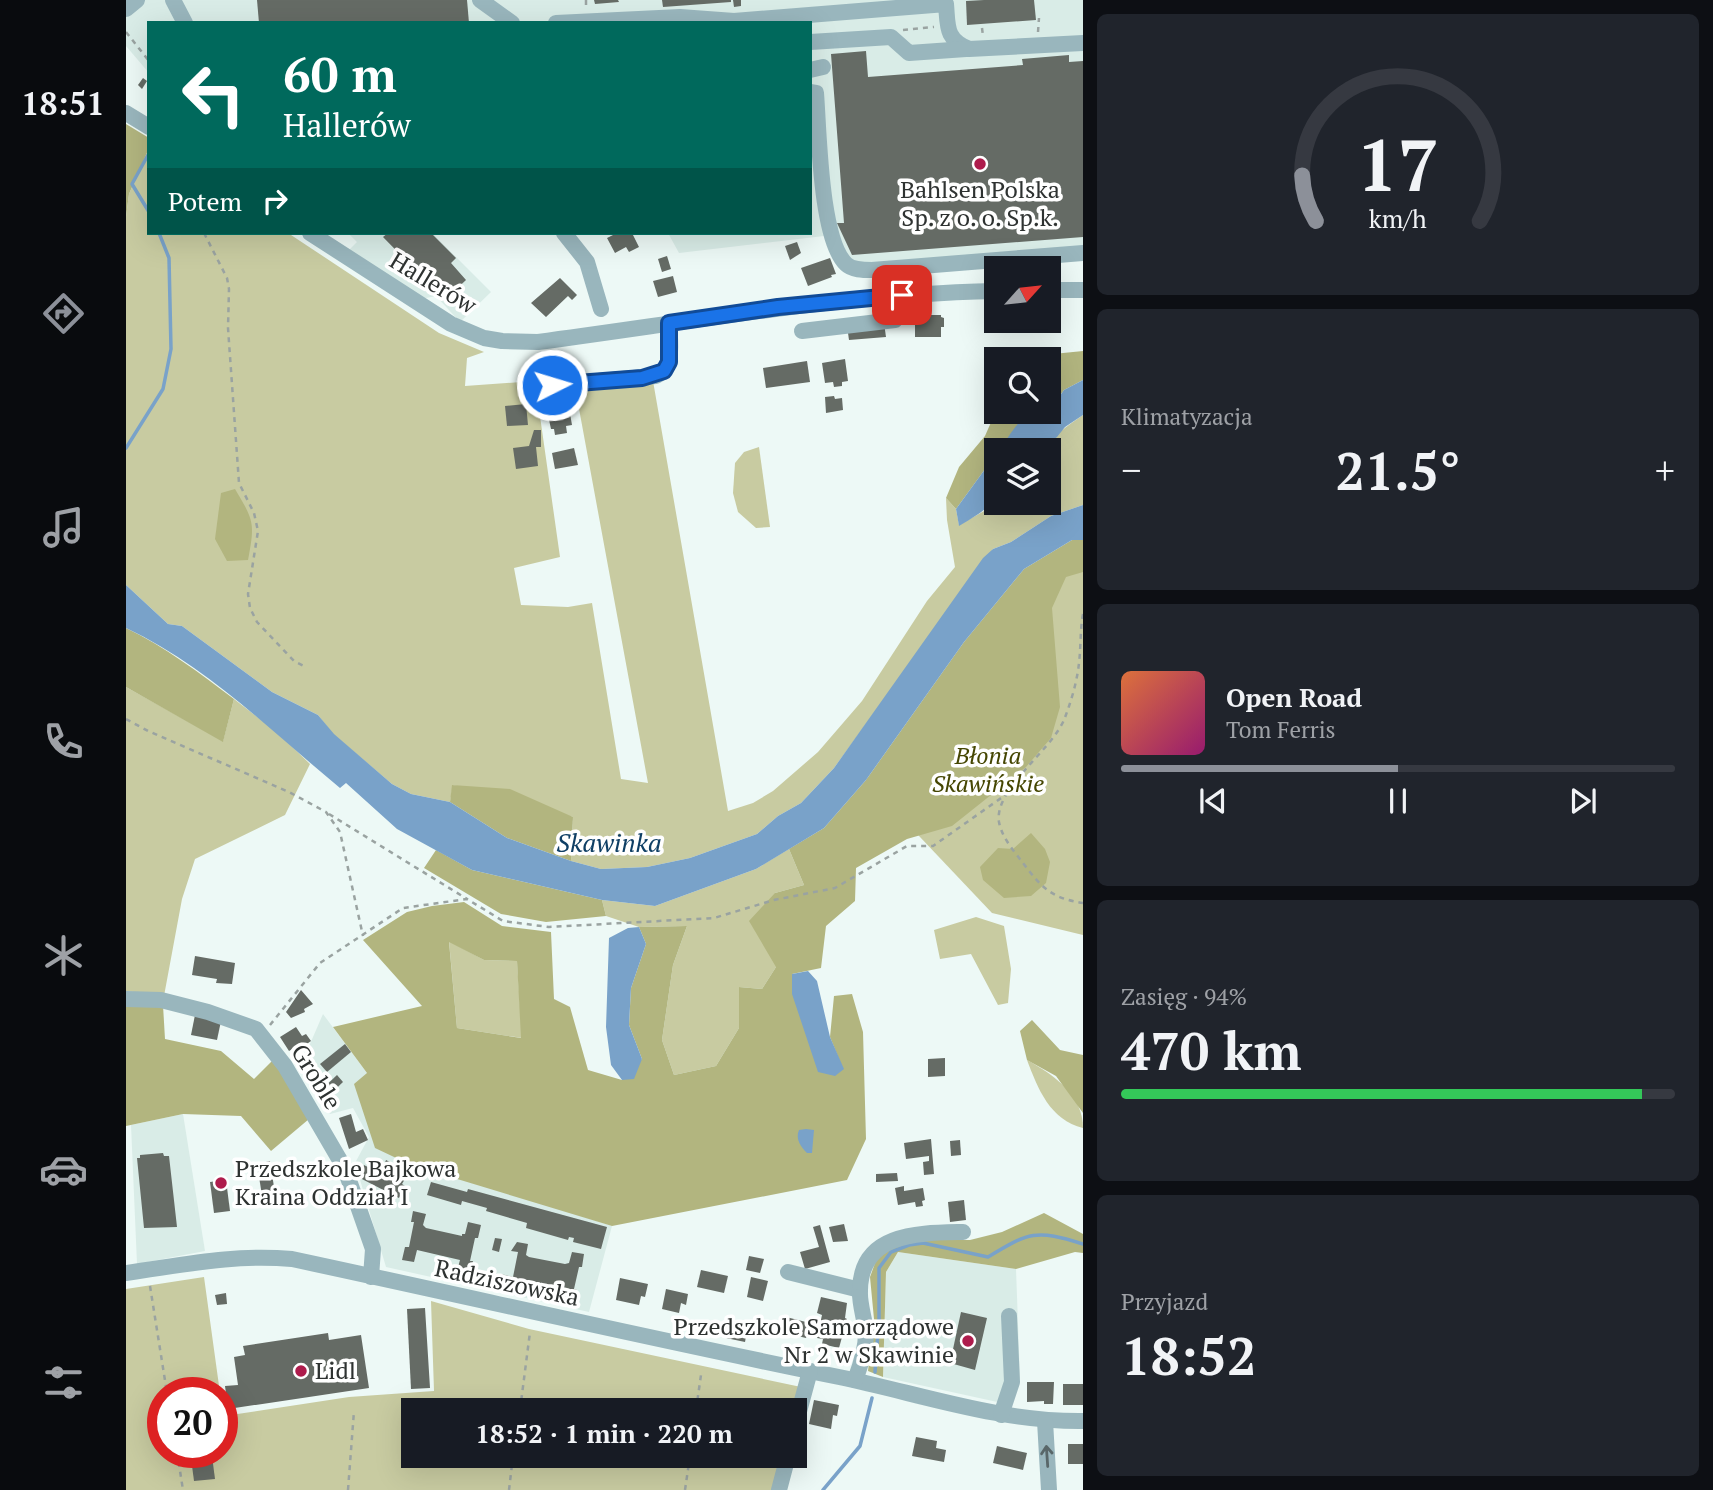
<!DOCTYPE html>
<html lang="pl">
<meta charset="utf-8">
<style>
body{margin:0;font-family:"PT Serif",serif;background:#20242c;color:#f1f3f6;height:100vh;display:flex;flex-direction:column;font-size:26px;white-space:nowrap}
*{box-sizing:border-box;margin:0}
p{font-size:23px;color:#9ea1a6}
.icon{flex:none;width:38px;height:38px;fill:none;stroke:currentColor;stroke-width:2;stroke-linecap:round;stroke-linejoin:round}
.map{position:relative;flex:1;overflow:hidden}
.side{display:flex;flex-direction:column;gap:14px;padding:14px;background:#0d0f14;width:630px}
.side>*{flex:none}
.banner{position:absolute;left:21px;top:21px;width:665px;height:214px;border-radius:0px;box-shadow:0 7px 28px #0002;background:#00695c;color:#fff;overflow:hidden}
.needle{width:46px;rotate:63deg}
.tools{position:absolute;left:858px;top:256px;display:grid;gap:14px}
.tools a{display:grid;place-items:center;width:77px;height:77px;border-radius:0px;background:#171b24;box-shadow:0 7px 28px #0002;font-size:35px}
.speed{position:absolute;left:21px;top:1377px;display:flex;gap:14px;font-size:35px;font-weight:700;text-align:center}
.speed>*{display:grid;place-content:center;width:91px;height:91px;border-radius:50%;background:#171b24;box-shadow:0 7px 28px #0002;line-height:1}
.speed .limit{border:10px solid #d22;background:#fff;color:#111}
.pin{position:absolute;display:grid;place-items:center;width:60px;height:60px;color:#fff;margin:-30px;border-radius:14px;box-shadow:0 4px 10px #0006}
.me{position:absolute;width:77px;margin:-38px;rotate:85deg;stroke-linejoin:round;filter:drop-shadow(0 0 5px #0008)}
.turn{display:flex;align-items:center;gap:24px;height:147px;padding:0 21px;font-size:32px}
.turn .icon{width:91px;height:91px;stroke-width:2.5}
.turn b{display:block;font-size:49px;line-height:60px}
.then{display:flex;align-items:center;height:66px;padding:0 21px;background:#0003;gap:14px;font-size:26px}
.big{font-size:52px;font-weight:800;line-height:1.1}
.side .tile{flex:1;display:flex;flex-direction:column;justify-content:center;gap:10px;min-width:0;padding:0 24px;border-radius:10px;background:#20242c}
.side .dial{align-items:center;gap:0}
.dial svg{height:182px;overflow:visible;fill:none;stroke:#363941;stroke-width:7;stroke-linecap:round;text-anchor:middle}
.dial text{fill:#f1f3f6;stroke:none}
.song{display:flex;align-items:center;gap:21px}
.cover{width:84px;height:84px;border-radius:10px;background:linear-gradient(135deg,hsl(20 70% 55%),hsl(320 70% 35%))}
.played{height:7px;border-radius:4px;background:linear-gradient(90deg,#8c9099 50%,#363941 50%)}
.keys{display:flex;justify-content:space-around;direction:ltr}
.heat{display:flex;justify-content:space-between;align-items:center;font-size:38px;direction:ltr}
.charge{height:10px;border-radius:5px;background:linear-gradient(90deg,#34c759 94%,#363941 0)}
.trip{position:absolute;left:275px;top:1398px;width:406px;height:70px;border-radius:0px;background:#171b24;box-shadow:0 7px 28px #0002;font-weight:800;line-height:70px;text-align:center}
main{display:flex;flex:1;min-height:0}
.tabs{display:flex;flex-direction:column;width:126px;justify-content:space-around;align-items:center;background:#090b0e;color:#9ea1a6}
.tabs .icon{width:49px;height:49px}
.tabs .active{color:#8c9099}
.tabs b{font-size:32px;color:#f1f3f6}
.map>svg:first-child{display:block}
</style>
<main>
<nav class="tabs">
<b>18:51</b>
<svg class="icon active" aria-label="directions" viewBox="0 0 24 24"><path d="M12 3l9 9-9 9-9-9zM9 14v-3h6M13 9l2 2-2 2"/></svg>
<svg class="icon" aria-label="music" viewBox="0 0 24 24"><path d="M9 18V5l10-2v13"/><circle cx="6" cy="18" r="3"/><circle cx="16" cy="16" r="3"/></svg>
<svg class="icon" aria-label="phone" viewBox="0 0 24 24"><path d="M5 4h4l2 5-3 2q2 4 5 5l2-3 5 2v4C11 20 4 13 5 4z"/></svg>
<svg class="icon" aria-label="climate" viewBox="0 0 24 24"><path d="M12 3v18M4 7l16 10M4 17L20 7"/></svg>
<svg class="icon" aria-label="car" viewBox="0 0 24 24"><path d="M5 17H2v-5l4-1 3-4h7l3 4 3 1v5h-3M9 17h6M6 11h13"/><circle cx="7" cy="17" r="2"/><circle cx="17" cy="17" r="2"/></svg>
<svg class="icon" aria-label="filters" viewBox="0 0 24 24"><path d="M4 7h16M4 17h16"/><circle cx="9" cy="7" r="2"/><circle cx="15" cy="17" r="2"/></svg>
</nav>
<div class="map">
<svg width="957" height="1490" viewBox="0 0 957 1490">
<rect width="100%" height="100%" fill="#edf9f6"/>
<!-- built -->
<g fill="#d9ece7">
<path d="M0,0H957V260L738,276L698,236L553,253L542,233H684V23H23V73L0,46Z"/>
<path d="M222,233H306L365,292L334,322L310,296L295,299L223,250L231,242Z"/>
<path d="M197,1014L241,1073L411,1202L486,1226L463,1312L260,1267L229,1163L243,1137L227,1108L204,1114L174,1067Z"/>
<path d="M57,1114L79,1251L11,1264L5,1125Z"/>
<path d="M772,1252L890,1269L894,1378L885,1405L757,1377L760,1272Z"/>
</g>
<!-- green -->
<g fill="#c8cba1">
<path d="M23,148V233H162L313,333L358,352L341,358L339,386L409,381L434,557L388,568L395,605L442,607L466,603L495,779L522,783L449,387L527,381L602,811L627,803L647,791L692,752L736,701L801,601L829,567L821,520L820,498L830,509L833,525L860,510L870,497V502H922V450H913C926,438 942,425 957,415V505L925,516L885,542L867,549L708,768L675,803L652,816L631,834L564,858L521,867L475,869L445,861L447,817L327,785L324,802L285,794L266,784L207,734L192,715L146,692L56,626L42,624L0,585V217L3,194Z"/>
<path d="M633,447L644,527L630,528L612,512L607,493L609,463L618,452Z"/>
<path d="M957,540V935L866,913L740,780Z"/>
<path d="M0,687L97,741L108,699L152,733L184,764L159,815L69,859L56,899L38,996L0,991Z"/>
<path d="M663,849L678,885L649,893L650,967L636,989L613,987V1028L590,1066L548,1075L536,1040L547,965L561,926L513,927L480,916L476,900L529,906L630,869Z"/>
<path d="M850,917L878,926L885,969L882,1003L872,1005L845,954L814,959L808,930Z"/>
<path d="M323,941L358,960L391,961L396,1038L331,1028Z"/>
<path d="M901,1060C928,1075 957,1095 957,1128C924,1120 912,1089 901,1060Z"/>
<path d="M78,1277L94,1393H37V1452H96V1406L98,1416L223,1397L308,1391L305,1301L403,1329L675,1387L668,1410H287V1456H657L648,1490H0V1289Z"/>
</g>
<!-- forest -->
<g fill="#b2b57f" fill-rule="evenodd">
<path d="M0,124L23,138V148L3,194L0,217Z"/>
<path d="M957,351V380L938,390L928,404L922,406V359H879Z"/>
<path d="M880,411H909L900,415L873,450H870V454L830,509L820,498L833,467L859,436L866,420Z"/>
<path d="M109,489C128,521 129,523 122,560L101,561L89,539L95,493Z"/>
<path d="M946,540H957V572L940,577L926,608L934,707L925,738L900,767L826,826L781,839L730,868L729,901L700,926L695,968L666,974L717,1069L704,1037L708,996L726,994L737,1032L740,1139L721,1180L486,1226L285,1165L249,1148L228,1084L241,1073L207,1027L296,1006L237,940L281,912L306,906L338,902L376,926L425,932L428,999L444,1007L462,1070L496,1080L516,1059L503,1025L505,988L520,944L513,927L561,926L547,965L536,1040L548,1075L590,1066L613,1028V987L636,989L650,967L623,921L649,893L678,885L663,849L698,828L740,780L838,642L898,569ZM323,942L358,960L391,961L395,1038L331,1028Z"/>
<path d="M0,628C40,647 73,673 108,699L97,742L0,687Z"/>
<path d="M326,785L384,789L447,817L445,861L381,838L324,802Z"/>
<path d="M905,833L919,849L924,862L920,883L905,896L878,898L857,880L854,867L872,848L887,849Z"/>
<path d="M310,850L346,870L476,900L480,916L420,922L375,914L298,868Z"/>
<path d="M0,1004L37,1005L39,1039L95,1051L128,1079L146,1061L157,1074L183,1119L145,1151L115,1116L57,1114L0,1126Z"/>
<path d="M906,1020L934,1050L957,1055V1113L930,1076L901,1060L894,1031Z"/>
<path d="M918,1213L957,1234V1253L949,1252L890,1269L772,1252L760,1272L757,1377L742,1371L748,1319L744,1277L752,1255L771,1240H844L876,1232Z"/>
</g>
<!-- water -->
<g fill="#79a2c9">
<path d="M957,380V415L939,427L931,437L913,450H873C889,429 894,411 922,411V406L928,404L938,390Z"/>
<path d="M870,454C870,501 874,502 833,526L830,509Z"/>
<path d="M957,505V540H946L898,569L838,642L740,780L698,828L630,869L529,906L476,900L346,870L271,829L220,783L214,788C146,732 81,666 0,628V585L42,624L56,626L146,692L192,715L208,734L266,784L285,794L324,802L381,838L445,861L475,869L521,867L564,858L631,834L652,816L675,803L708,768L857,558L867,549L885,542L925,516Z"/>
<path d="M513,927L520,944L505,988L503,1025L516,1059L508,1079L496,1080L485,1065L480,1027L483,938L502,928Z"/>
<path d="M682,971L691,981L704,1037L718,1069L709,1076L692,1072L666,994V974Z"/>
<path d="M680,1129L688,1130L686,1153H681C675,1147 669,1139 673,1130Z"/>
</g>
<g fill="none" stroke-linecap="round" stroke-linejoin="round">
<!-- stream -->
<g stroke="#79a2c9" stroke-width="3.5">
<path d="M22,155L6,184L23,212"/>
<path d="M0,448L37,389L45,349L43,258L33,233"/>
<path d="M749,1372L753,1319V1268L765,1252L783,1245L797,1243L862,1257C903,1232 910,1229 957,1244"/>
<path d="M697,1490L734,1446L746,1398"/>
</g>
</g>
<!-- building -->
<g fill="#656b65">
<path d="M131,0H341L343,23H133Z"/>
<path d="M468,0H492L493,2L469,4Z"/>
<path d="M536,0H605V2L537,7Z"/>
<path d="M607,0H615V6L608,7Z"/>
<path d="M858,0H908L910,20L841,25L840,1Z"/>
<path d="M740,51L742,77L897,65L896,59L943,55V62L957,61V237L726,255L711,223H718L705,54Z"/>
<path d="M17,78L21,81L16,89L12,85Z"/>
<path d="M262,233H305L330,258L325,263L340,280L323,296L307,279L303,284L257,237Z"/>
<path d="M491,233H506L513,247L503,252L500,247L489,253L481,238Z"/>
<path d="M671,242L675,253L664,260L659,246Z"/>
<path d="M541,256L545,269L536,272L532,259Z"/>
<path d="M704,258L710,274L705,275L706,277L682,286L675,268Z"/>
<path d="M547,276L551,292L532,297L527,281Z"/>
<path d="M434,278L451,295L446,300L442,296L420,317L405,303Z"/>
<path d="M789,315H815V317L818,318V327H815V337H789Z"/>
<path d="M758,323L760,337L723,340L721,326Z"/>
<path d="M719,359L722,381L716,382V386L708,387L707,382L699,383L696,363Z"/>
<path d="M681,361L684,382L640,388L637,368Z"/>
<path d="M708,396L709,399L716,398L717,410L700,413L699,397Z"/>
<path d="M442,402L446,425L440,426L441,433L429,435L428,429H425L420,406Z"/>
<path d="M400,404L402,425L381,426L379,406Z"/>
<path d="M408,430H415V447H410L412,466L390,469L387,448L403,446Z"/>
<path d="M448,448L452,465L429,469L426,453Z"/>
<path d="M69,956L109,963L106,984L90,983L91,979L66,975Z"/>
<path d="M175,990L187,1004L178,1009L179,1012L165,1018L160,1012Z"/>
<path d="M69,1015L95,1021L91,1040L65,1035Z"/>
<path d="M170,1027L176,1036L180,1034L185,1041L175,1048L173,1045L163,1051L154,1037Z"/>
<path d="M219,1044L225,1052L201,1072L194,1064Z"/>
<path d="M819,1058V1076L802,1077V1059Z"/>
<path d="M211,1075L217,1082L196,1102L190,1095Z"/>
<path d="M225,1114L230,1132L237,1129L242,1140L223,1149L213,1118Z"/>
<path d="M805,1139L808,1174L798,1175L797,1162L803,1161V1156L780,1159L778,1143Z"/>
<path d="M834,1140L835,1155L825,1156L824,1141Z"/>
<path d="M37,1153L38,1156H43L51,1227L18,1228L11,1158H14V1155Z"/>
<path d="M260,1160L283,1172L276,1184L279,1186L273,1198L232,1177L238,1165L255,1174Z"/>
<path d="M144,1161L150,1200L137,1202L131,1164Z"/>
<path d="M771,1173L772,1181L750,1182V1174Z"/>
<path d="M100,1180L104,1211L88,1213L84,1182Z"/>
<path d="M305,1182L341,1192L342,1189L481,1227L475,1249L447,1242L448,1238L443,1237L442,1240L400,1228L401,1223L360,1211L361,1208L336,1201L335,1205L301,1195Z"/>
<path d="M778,1186V1191L797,1188L799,1200L796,1201L797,1206L790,1207L789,1202L772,1205L769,1188Z"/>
<path d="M838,1200L840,1220L824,1222L822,1202Z"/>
<path d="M287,1211L300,1214L297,1225L300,1228L336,1236V1234H339L342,1222L355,1225L352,1238H349L344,1261H347L344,1274L331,1271L334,1260L291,1250L288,1262L276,1260L279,1247H283L288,1222H285Z"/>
<path d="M718,1224L722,1241L707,1242L703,1227Z"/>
<path d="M694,1225L704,1262L679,1269L674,1252L693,1247L687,1227Z"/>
<path d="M369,1238L376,1239L373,1252L366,1250Z"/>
<path d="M391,1242L402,1244L400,1255L403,1257L439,1264L443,1263L446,1252L458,1254L456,1267H453L448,1289L451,1290L448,1304L435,1301L438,1288L434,1289L394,1280L392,1292L373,1288L375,1274L387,1277L392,1252L385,1251Z"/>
<path d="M623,1256L638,1259L634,1273L620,1270Z"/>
<path d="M575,1270L602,1276L598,1293L571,1287Z"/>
<path d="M625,1277L642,1281L637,1301L621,1297Z"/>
<path d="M494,1278L522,1284L519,1297L515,1296L513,1305L490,1300Z"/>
<path d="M540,1289L562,1294L560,1305L555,1303L553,1313L536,1309Z"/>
<path d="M100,1293L101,1304L91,1305L89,1295Z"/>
<path d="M695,1297L721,1303L719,1318L721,1319L713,1348L696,1344L697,1339L691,1338L696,1315L691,1313Z"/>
<path d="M299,1308L304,1388L285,1389L281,1309Z"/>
<path d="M835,1312L861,1318L849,1370L824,1363Z"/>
<path d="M656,1316L684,1323L680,1338L651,1331Z"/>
<path d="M603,1322L622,1325L619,1342L600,1338Z"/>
<path d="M202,1333L203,1340L235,1335L243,1388L102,1409L99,1386L112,1385L108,1357L119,1355L117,1346Z"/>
<path d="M901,1382H928L927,1404H918V1401L901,1402Z"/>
<rect x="937" y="1384" width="20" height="21"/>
<path d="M688,1400L713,1405L711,1416L707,1415L705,1429L683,1424Z"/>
<path d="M790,1437L811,1441L810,1448L820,1450L818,1462L786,1456Z"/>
<rect x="942" y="1444" width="15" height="20"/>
<path d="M871,1446L901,1453L897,1470L867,1463Z"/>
<path d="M86,1456L89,1479L68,1481L65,1458Z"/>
</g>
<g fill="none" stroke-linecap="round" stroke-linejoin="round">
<!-- path -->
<g stroke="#9aa3a1" stroke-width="2.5" stroke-dasharray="5 5" stroke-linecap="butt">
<path d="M460,0V9"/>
<path d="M856,28L857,36"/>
<path d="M777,30L808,27"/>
<path d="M0,32L23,61"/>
<path d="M912,32L913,18"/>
<path d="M78,233L101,278L103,289L102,328L113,483L128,513L132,531L122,594L124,608L131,622L168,661L180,667"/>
<path d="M957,614C954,630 955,647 953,663C951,682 945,702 938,720C924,752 868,789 873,822C876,838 888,851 897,863C916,888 925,898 957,903"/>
<path d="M0,719L22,731L163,792L200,812L214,832L237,936"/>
<path d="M203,814L341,899"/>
<path d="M144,1025L194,963L277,908L341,899L377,921L423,927L588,918L648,900L709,888L781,846H807L878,796"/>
<path d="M24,1286L41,1393"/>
<path d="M394,1410L404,1332"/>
<path d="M570,1410L575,1375"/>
<path d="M51,1452L57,1490"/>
<path d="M222,1490L228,1411"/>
<path d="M383,1490L387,1456"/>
<path d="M559,1490L564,1456"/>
</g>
<!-- minor -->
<g stroke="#99b6bd" stroke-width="16">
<path d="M47,0L59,23"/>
<path d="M354,0L386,23"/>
<path d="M0,9L11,0"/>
<path d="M430,23L554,17L608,21L820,4C822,26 819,39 843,49L957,43"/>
<path d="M684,42L765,37L783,53L840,49"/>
<path d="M684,70L697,67"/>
<path d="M684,92L690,93C693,130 694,239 720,264C726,270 737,270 746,270L957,253"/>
<path d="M0,113L23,127"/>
<path d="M184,233L325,324L358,338L376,341L412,342C565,322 716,294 870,291"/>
<path d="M438,233L461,262L475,309"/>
<path d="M922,290H957"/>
<path d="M676,331L769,320L768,296"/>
<path d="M403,387L530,376C549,366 544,342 543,323"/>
<path d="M0,999L35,1000L82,1012L130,1029L159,1066L219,1169L247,1249L245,1277"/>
<path d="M662,1272L734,1290"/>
<path d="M0,1273C58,1265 106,1254 166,1259C348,1298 530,1340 713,1377C795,1394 873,1422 957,1421"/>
<path d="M729,1380C734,1367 740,1348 740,1333C739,1319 733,1304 734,1290C735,1232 793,1233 837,1232"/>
<path d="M875,1415L886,1382L883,1316"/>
<path d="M919,1421L923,1490"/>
<path d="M668,1430L684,1371"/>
<path d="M653,1490L662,1456"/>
</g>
</g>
<!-- one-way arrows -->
<defs><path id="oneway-shaft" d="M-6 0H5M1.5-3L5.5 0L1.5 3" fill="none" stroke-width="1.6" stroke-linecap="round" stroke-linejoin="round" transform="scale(1.75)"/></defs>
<use stroke="#596769" href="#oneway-shaft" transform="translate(921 1456) rotate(-94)"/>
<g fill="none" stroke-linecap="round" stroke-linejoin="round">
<defs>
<path id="route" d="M426,385L516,378L538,371L543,362V323L652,307L776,295"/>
</defs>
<!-- route casing -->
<use href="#route" stroke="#114b97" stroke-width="18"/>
<!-- route -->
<use href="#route" stroke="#1a73e8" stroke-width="12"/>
</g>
<!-- markers -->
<g fill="#ae1c4c" stroke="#fff" stroke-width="2.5">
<circle cx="854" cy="164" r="7"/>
<circle cx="95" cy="1183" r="7"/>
<circle cx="842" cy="1341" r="7"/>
<circle cx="175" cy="1371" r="7"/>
</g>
<g text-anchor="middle" stroke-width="7" stroke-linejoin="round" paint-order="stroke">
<!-- poi labels -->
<g font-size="24" fill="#2e3231" stroke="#fff" text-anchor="start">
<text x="854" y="198" text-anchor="middle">Bahlsen Polska<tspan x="854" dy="28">Sp. z o. o. Sp.k.</tspan></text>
<text x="109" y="1177">Przedszkole Bajkowa<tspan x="109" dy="28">Kraina Oddział I</tspan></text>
<text x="828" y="1335" text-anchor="end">Przedszkole Samorządowe<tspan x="828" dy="28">Nr 2 w Skawinie</tspan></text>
<text x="189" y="1379">Lidl</text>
</g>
<!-- street labels -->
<g font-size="24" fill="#2e3231" stroke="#fff">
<text transform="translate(307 283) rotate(31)" y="8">Hallerów</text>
<text transform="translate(190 1077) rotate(58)" y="8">Groble</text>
<text transform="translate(381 1283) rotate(12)" y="8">Radziszowska</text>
</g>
<!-- park labels -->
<g font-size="24" font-style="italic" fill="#454602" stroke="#fff">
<text x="862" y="764">Błonia<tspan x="862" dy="28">Skawińskie</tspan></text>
</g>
<!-- water labels -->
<g font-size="26" font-style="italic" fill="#0f3f65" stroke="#fff">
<text x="483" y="852">Skawinka</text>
</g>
</g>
</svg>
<div class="tools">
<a><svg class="needle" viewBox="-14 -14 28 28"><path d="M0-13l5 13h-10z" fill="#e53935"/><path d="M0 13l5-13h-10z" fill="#9ea1a6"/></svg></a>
<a><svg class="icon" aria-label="search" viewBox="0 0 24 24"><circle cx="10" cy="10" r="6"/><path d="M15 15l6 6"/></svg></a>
<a><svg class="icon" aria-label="layers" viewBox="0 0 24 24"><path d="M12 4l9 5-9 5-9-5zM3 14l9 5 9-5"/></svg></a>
</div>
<div class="speed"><div class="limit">20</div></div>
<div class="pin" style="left:776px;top:295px;background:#d93025"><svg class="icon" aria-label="arrive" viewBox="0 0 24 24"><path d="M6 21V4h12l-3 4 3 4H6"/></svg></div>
<svg class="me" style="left:426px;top:385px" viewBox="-20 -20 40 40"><circle r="17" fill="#1a73e8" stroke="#fff" stroke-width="3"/><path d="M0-11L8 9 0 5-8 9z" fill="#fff"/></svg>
<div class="trip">18:52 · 1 min · 220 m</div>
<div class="banner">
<div class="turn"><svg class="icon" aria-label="left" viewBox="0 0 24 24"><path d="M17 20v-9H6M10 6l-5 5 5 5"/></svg><div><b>60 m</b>Hallerów</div></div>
<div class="then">Potem<svg class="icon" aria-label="right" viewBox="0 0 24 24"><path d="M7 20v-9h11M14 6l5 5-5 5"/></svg></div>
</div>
</div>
<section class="side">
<div class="tile dial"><svg viewBox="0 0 100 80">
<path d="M14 69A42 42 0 1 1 86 69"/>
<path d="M14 69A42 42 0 0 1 8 49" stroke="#8c9099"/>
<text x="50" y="56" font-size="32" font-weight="700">17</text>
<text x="50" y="72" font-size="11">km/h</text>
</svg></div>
<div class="tile"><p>Klimatyzacja</p>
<div class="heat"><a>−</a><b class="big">21.5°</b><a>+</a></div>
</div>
<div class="tile">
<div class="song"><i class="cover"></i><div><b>Open Road</b><p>Tom Ferris</p></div></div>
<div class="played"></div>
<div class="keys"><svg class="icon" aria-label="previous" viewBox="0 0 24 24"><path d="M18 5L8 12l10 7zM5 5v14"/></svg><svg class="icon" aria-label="pause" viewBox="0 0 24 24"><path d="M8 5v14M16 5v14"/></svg><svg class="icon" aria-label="next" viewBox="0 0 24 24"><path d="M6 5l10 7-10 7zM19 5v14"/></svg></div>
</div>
<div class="tile"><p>Zasięg · 94%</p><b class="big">470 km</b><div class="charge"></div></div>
<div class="tile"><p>Przyjazd</p><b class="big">18:52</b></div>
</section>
</main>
